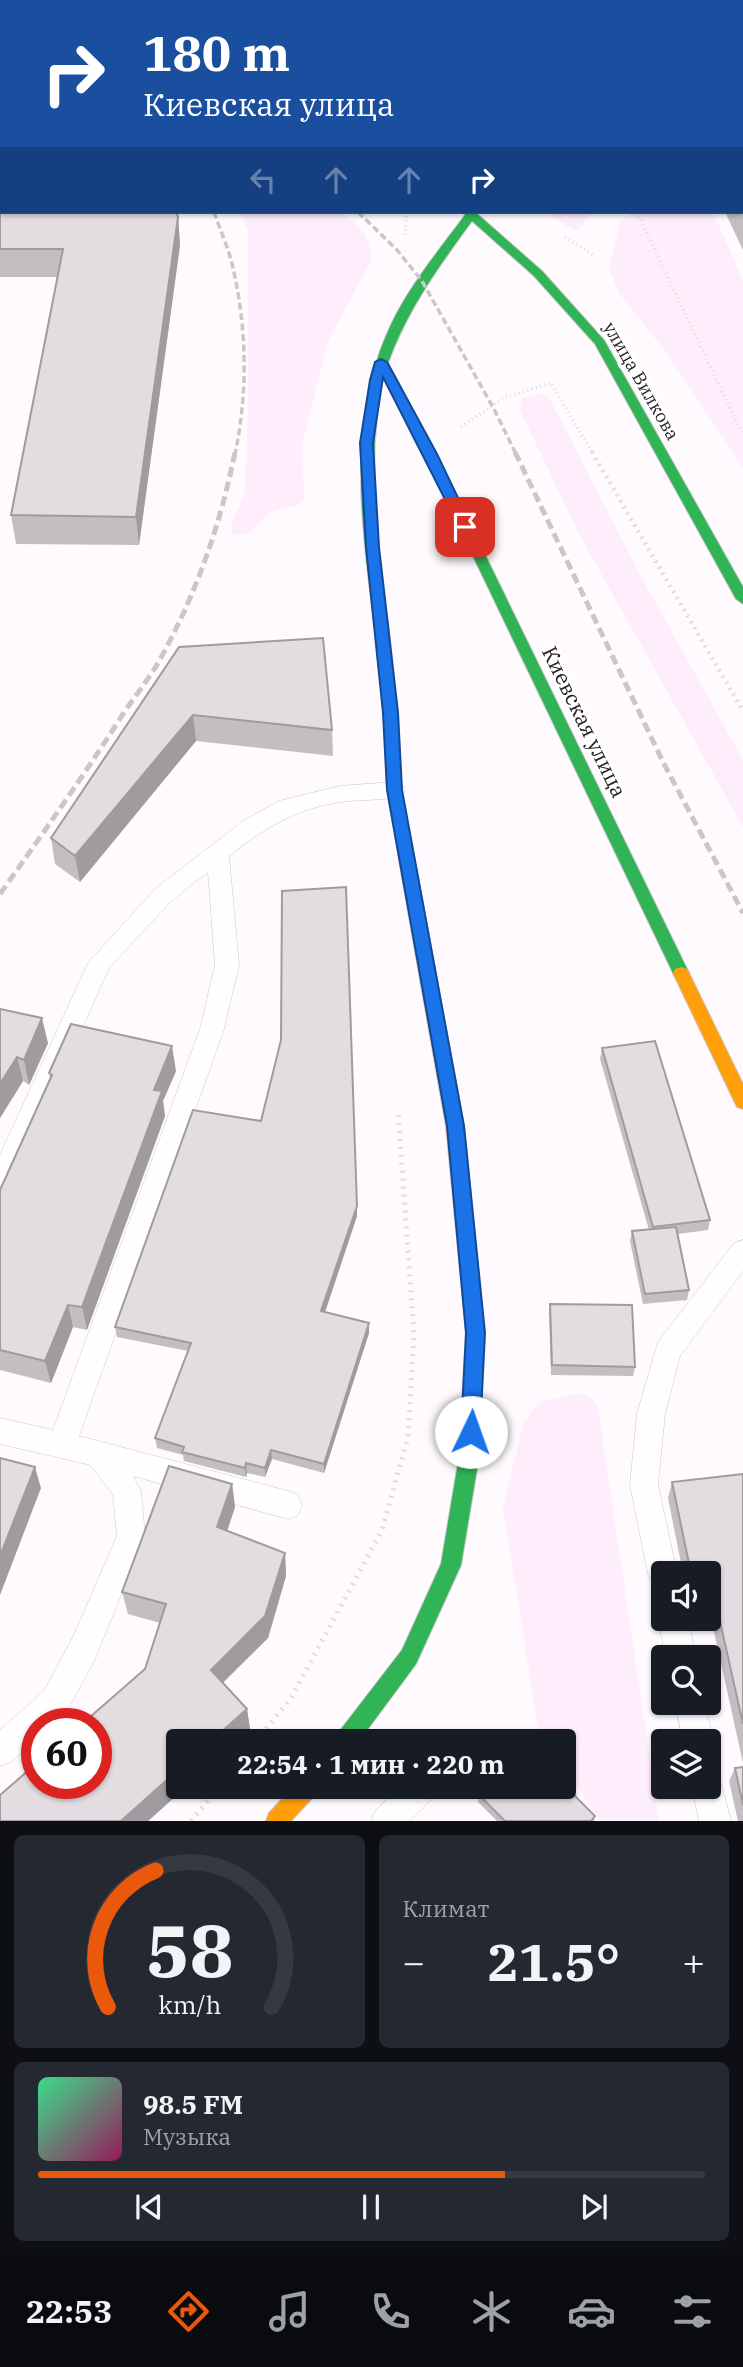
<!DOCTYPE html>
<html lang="ru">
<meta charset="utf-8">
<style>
body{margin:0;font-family:"IBM Plex Serif",serif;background:#242831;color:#f1f3f6;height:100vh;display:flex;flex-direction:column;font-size:26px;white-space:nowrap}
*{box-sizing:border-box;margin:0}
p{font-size:23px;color:#9ea1a6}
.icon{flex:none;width:38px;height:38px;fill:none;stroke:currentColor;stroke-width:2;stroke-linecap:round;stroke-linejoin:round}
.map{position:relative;height:1821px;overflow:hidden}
.drawer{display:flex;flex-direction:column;gap:14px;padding:14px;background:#0d0f14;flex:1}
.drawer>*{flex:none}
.hud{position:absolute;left:0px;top:0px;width:744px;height:214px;box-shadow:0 2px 5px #0004;background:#1a4fa0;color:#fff;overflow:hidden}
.controls{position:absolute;left:651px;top:1561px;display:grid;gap:14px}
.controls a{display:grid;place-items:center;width:70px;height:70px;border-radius:7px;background:#171b24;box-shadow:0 2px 5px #0004;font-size:35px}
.speed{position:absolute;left:21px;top:1708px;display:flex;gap:14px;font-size:35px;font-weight:700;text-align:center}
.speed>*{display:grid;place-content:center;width:91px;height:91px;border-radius:50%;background:#171b24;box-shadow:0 2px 5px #0004;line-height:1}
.speed .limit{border:10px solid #d22;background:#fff;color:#111}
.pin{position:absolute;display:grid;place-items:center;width:60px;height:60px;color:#fff;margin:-30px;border-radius:14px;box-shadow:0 4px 10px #0006}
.me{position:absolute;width:77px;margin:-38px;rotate:3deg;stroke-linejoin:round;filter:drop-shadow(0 0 5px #0008)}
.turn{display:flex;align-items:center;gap:24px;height:147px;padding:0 28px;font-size:32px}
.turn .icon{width:91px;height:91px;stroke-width:2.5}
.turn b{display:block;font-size:49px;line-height:60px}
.lanes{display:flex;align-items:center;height:66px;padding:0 28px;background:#0003;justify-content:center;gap:35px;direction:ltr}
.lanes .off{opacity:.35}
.big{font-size:52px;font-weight:700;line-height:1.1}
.drawer .widget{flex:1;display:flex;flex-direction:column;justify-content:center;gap:10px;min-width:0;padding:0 24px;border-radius:10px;background:#242831}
.drawer .dial{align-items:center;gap:0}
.dial svg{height:182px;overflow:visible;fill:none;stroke:#363941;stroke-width:7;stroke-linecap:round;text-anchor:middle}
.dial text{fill:#f1f3f6;stroke:none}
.song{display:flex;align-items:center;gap:21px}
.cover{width:84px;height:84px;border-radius:10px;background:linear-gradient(135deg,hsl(150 70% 55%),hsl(330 70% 35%))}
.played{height:7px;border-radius:4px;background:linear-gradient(90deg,#ea580c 70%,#363941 70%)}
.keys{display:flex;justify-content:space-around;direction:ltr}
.heat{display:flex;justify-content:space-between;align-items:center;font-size:38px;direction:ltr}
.drawer .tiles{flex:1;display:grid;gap:14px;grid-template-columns:1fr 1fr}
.widget:last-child{grid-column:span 2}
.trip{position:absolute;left:166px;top:1729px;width:410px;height:70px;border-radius:7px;background:#171b24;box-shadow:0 2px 5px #0004;font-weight:700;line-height:70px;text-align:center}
.tabs{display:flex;height:112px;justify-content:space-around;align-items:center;background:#090b0e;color:#9ea1a6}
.tabs .icon{width:49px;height:49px}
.tabs .current{color:#ea580c}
.tabs b{font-size:32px;color:#f1f3f6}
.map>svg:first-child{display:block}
</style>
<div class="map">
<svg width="743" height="1821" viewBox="0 0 743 1821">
<rect width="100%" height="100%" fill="#fefafd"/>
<!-- green -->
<g fill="#feedfb">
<path d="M240,212H342C360,227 374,239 370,263L328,341L302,444L304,500C295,509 283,506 272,512C253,521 259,536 234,535L231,532C231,515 244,504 245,487C250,402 248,315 248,230Z"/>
<path d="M546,212H593L578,230H573Z"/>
<path d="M630,212H713L743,281V467L667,353L619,293L609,269L619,226Z"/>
<path d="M542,393L548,397L555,409L638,571L743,760V827L578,532L520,410L522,399Z"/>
<path d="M580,1393L593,1399L598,1408L659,1821H600L564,1765V1741H548L538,1726L503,1508L523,1424L539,1402Z"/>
</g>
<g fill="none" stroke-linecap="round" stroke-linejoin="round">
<defs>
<g id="lane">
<path d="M457,0H472L456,2Z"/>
<path d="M394,782L402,784L405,790L402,796C382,801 361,799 341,802C297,808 263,829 229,856L239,965L224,1029L79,1436L288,1491L298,1495L302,1505L298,1515L288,1519L133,1476L141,1491L145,1536L95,1659L66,1713L53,1724H37V1739L11,1762L0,1766V1730L44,1691L73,1637L117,1536L113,1495L91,1465L0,1444V1418L53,1430L200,1029L215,965L208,872L171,901L109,968L13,1183L9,1191L0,1194V1155L88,963L155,889L243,821L279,801L340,786Z"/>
<path d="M743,1240V1271L680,1356L665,1414L658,1485L677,1573H663V1588L653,1584L648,1574L630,1485L637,1414L658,1342L734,1243Z"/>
<path d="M663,1608V1619H688L696,1657H666L658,1619Z"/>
<path d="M675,1703H705L713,1741L709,1752V1741H683Z"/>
<path d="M709,1772L719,1776L731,1821H699L692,1787H709Z"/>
<path d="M400,1787H438L433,1798L409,1821H371L376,1810Z"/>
</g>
<g id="fast">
<path d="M238,0H248L249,2H239Z"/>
<path d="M743,9V16H742V9Z"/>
<path d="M463,212H475L542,271L604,340L743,587V604L736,599L595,344L534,276L472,221C439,266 407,310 388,363L436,454L689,973L687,977H675L673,973L424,454L383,378C365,463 378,546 389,631L382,636L375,631C363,533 346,429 386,336C404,292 437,253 465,215Z"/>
<path d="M468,1251L474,1253L477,1259L484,1333L479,1457L461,1565L416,1664L359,1741H335L338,1733L402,1650L441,1564L459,1457L466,1333L459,1259L462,1253Z"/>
</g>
<g id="slow">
<path d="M413,888L421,894L464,1126L477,1259L474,1265L468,1267L462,1265L459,1259L446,1126L405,894Z"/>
<path d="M681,967L687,969L689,973L743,1084V1109L737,1107L673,973L675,969Z"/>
<path d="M293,1787H318L315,1795L291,1821H266L269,1813Z"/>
</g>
<path id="jam" d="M382,626L389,631L398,713L401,790L421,894L413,900L405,894L387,790L384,713L375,631Z"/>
</defs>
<!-- lane casing -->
<use href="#lane" stroke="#cfc8ce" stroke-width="1"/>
<!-- fast casing -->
<use href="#fast" stroke="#cfc8ce" stroke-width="2"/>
<!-- slow casing -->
<use href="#slow" stroke="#cfc8ce" stroke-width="2"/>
<!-- jam casing -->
<use href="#jam" stroke="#cfc8ce" stroke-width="2"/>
<!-- path-far2 -->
<g stroke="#dfddde" stroke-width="3.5" stroke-dasharray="1 3.5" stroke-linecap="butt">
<path d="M300,2L302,0"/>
<path d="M637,212L743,436"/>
<path d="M405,235L407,212"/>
<path d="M565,237L594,255"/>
<path d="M461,427L503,398L551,383L593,454"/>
</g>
<!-- path-far1 -->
<path stroke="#dfddde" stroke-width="4.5" stroke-dasharray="2 5" stroke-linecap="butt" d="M592,452L743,711"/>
<!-- path -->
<g stroke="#dfddde" stroke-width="5" stroke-dasharray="2 6" stroke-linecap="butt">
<path d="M256,1741L291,1698L382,1530L408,1437L414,1335L398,1110"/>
<path d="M191,1821L219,1787"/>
</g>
<!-- lane -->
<use href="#lane" fill="#fffeff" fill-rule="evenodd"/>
<!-- fast -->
<use href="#fast" fill="#30b455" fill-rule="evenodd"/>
<!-- slow -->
<use href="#slow" fill="#ff9f0a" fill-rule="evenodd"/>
<!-- jam -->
<use href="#jam" fill="#e5322d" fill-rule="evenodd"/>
<!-- rail-far1 -->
<g stroke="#c9c8c9" stroke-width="3.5" stroke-dasharray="7 3.5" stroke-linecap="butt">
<path d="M40,0L42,2"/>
<path d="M102,0L104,2"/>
<path d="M214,212C220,230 229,249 233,268C247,329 248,393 235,454"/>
<path d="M358,212L397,250L422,281L494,409L516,454"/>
</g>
<!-- rail -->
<g stroke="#c9c8c9" stroke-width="5" stroke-dasharray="10 5" stroke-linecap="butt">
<path d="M515,452L663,762L743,913"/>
<path d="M0,894C42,835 84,775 123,714C137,693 153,674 164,652C198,589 221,522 235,452"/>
</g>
</g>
<!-- wall -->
<g fill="#c3bec2">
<rect x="308" y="0" width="147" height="2"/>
<path d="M0,37L2,212L178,217L180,245L139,545L16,544L11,515L57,277H0Z"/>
<path d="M743,67V106L742,105V68Z"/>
<path d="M743,145V250L725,212H742V146Z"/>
<path d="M179,647L332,730L333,756L196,741L80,882L55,864L51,838Z"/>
<path d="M0,1009L48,1043L29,1085L23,1081L0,1118Z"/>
<path d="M602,1048L710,1220L708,1230L678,1234L689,1290L687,1300L643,1304L630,1241L632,1231L649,1230L600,1059Z"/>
<path d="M176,1071L163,1101L165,1116L87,1330L73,1327L51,1383L0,1370V1190L50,1079L49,1073Z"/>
<path d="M261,1121L357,1216L325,1312L369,1333L324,1473L272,1459L265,1477L247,1473L246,1477L184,1461L183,1455L157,1448L155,1438L188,1351L117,1337L115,1327Z"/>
<path d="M550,1304L635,1367L633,1376L551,1375L549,1313Z"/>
<path d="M743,1474V1763L709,1609V1573H683L668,1498L672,1482Z"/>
<path d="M232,1484L235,1507L227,1531L285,1553L286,1576L268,1638L223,1683L247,1709L250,1729L236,1741H178L186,1787L148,1821H0L145,1669L160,1623L128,1614L122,1592Z"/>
<path d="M743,1767V1821H738L729,1781L735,1768Z"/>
<path d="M479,1795L595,1816L594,1821H497L478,1802Z"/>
</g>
<!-- shaded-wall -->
<g fill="#9f9b9e">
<path d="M415,0H432V2H413Z"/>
<rect x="442" y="0" width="13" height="2"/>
<path d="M661,0H695L692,2H659Z"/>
<path d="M178,217L180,245L139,545L136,517Z"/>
<path d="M193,715L196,741L80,882L75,856Z"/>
<path d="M42,1018L48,1043L29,1085L24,1060Z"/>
<path d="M172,1046L176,1071L163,1101L165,1116L87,1330L82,1307L154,1090Z"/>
<path d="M17,1057L23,1081L0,1118V1084Z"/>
<path d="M357,1206V1216L322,1321L321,1311Z"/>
<path d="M68,1305L73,1327L51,1383L45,1361Z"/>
<path d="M369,1323V1333L324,1473V1464Z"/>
<path d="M271,1450L272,1459L265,1477V1468Z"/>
<path d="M246,1463L247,1473L246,1477L245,1468Z"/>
<path d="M35,1467L41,1488L0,1595V1556Z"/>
<path d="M232,1484L235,1507L221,1550L217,1527Z"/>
<path d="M285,1553L286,1576L268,1638L214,1691L211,1670Z"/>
<path d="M247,1709L250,1729L236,1741H211Z"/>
<path d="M178,1770V1787H186L148,1821H121Z"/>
</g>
<!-- building -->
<g fill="#e3dde2" stroke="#9f9b9e" stroke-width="2">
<path d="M334,0H415L413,2H342Z"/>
<path d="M573,0H661L659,2H571Z"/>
<path d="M2,31V212H176L178,217L136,517L11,515L63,249H0V37Z"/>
<path d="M743,67V88H742V68Z"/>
<path d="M743,145V207L742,205V146Z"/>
<path d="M323,638L332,730L193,715L75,856L51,838L179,647Z"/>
<path d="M346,887L357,1206L321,1311L369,1323L324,1464L271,1450L265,1468L246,1463L245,1468L182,1452L184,1447L155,1438L191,1343L115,1327L193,1110L261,1121L281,1040L282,891Z"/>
<path d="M0,1009L42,1018L24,1060L17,1057L0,1084Z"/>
<path d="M71,1024L172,1046L154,1090L162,1091L82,1307L68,1305L45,1361L0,1350V1190L52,1075L49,1073Z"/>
<path d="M655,1041L710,1220L653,1227L602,1048Z"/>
<path d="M676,1227L689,1290L645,1294L632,1231Z"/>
<path d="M550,1304L632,1305L635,1367L552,1365Z"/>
<path d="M0,1458L35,1467L0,1556Z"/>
<path d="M169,1466L232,1484L217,1527L285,1553L265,1616L211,1670L247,1709L211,1741H178V1770L121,1821H0V1795L37,1763V1783H96V1724H82L145,1669L166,1604L122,1592Z"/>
<path d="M743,1474V1724L709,1572L691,1573L672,1482Z"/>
<path d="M743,1767V1805L735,1768Z"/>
<path d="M564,1785L595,1816L591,1821H505L479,1795L486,1787H564Z"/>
</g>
<!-- route -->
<path fill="#1a73e8" stroke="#114b97" stroke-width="2" d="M381,359L387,362L437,454L472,527L465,531L459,527L383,377L373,443L379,547L398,713L402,790L464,1126L485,1333L480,1432L477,1439L471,1441L464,1439L461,1432L466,1333L447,1126L387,790L383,713L366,547L360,443L370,380L375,362Z"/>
<g text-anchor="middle" stroke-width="7" stroke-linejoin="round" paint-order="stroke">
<!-- far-street labels -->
<g font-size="18" fill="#261d25" stroke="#fff">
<text transform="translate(641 381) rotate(60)" y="6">улица Вилкова</text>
</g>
<!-- street labels -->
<g font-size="21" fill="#261d25" stroke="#fff">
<text transform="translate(584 722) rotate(64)" y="7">Киевская улица</text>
</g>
</g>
</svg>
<div class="controls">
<a><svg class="icon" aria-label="sound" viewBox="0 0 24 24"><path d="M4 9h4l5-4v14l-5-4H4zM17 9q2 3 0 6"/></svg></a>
<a><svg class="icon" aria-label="search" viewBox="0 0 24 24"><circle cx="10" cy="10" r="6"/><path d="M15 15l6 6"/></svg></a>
<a><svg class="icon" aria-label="layers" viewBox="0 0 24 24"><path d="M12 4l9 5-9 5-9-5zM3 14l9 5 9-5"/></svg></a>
</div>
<div class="speed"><div class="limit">60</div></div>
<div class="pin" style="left:465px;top:527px;background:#d93025"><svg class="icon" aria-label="arrive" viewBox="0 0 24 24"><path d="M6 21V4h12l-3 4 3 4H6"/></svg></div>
<svg class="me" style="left:471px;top:1432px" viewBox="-20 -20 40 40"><circle r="19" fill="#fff"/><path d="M0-13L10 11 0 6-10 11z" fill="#1a73e8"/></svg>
<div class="trip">22:54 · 1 мин · 220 m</div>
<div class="hud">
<div class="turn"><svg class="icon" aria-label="right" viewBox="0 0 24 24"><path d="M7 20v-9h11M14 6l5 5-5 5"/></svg><div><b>180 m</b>Киевская улица</div></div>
<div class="lanes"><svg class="icon off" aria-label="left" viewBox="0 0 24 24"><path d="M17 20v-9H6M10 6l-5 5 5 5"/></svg><svg class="icon off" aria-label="ahead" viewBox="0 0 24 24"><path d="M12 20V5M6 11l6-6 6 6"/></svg><svg class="icon off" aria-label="ahead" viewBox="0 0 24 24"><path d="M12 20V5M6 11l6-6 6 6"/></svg><svg class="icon" aria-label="right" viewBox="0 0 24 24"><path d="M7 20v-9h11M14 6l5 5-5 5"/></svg></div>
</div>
</div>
<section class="drawer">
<div class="tiles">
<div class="widget dial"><svg viewBox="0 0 100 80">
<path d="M14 69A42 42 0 1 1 86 69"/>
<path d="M14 69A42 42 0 0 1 35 9" stroke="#ea580c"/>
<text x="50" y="56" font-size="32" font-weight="700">58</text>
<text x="50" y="72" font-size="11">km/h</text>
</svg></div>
<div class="widget"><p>Климат</p>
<div class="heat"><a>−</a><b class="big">21.5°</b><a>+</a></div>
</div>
<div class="widget">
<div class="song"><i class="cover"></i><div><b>98.5 FM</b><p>Музыка</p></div></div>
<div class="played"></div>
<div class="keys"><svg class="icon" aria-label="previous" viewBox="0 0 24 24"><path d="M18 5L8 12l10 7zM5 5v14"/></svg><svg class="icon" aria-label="pause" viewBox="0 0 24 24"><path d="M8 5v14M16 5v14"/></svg><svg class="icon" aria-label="next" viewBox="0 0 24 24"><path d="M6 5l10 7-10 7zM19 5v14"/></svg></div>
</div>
</div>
</section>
<nav class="tabs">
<b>22:53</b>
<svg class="icon current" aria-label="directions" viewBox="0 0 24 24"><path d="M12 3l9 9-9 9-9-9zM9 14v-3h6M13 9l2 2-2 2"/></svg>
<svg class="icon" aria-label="music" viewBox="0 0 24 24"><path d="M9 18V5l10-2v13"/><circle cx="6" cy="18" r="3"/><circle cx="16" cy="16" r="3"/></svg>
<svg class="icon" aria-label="phone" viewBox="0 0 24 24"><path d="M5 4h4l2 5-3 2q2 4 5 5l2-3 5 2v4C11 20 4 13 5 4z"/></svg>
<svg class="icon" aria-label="climate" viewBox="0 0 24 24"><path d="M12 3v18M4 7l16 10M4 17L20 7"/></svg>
<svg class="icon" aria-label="car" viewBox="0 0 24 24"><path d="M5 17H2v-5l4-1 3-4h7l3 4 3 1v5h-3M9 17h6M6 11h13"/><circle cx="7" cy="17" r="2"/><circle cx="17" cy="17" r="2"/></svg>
<svg class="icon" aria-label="filters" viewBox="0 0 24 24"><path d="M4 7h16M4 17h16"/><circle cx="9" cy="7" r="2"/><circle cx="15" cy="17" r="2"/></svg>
</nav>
